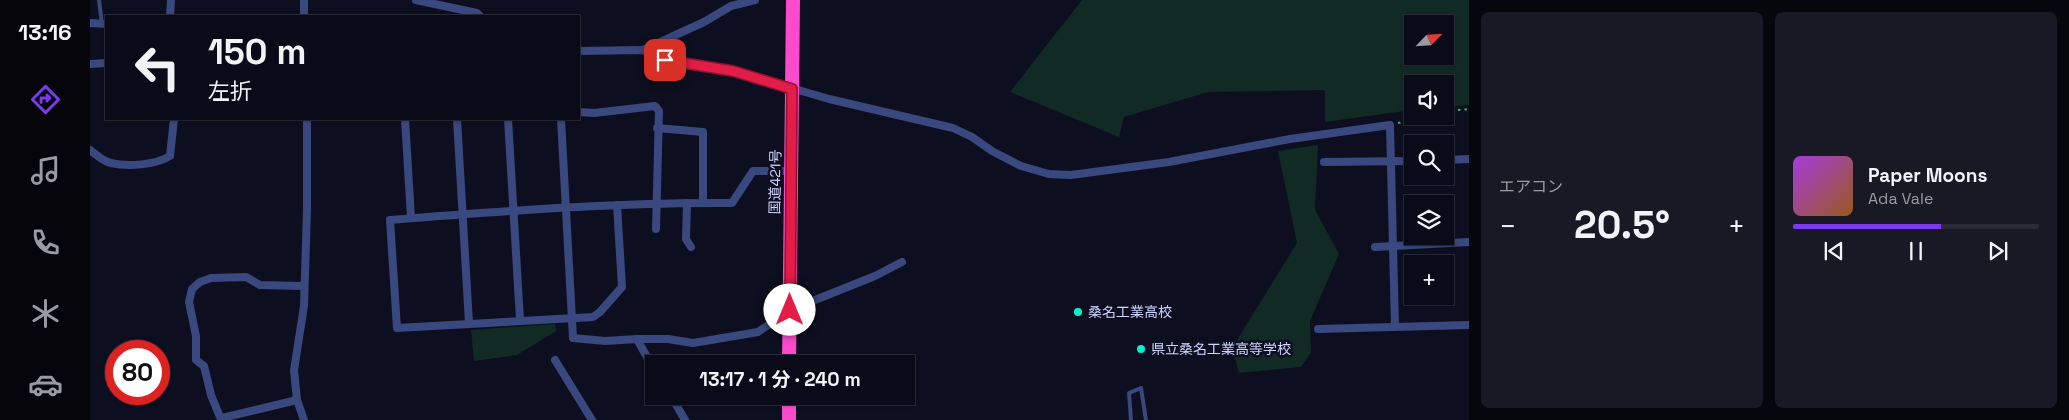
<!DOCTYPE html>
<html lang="ja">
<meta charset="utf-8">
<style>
body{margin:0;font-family:"Space Grotesk","Noto Sans JP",sans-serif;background:#181925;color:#f1f3f6;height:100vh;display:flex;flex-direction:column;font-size:19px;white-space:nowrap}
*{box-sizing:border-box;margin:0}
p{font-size:16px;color:#999ba2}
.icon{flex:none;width:28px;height:28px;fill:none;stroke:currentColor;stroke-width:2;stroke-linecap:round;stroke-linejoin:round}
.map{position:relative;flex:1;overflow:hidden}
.details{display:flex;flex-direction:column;gap:12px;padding:12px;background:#06060d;width:600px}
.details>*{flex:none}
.top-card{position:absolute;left:15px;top:15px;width:475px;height:105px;border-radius:0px;box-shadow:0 1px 4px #0004,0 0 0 1px #2a2b37;background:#0a0b18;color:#f1f3f6;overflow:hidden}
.needle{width:32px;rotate:65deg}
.buttons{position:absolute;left:1314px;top:15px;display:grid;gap:10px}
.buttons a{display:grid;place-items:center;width:50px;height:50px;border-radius:0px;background:#0a0b18;box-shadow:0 1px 4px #0004,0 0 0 1px #2a2b37;font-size:25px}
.speed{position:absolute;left:15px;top:340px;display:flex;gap:10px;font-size:25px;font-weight:700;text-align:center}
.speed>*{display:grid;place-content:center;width:65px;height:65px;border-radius:50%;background:#0a0b18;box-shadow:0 1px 4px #0004,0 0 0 1px #2a2b37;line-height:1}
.speed .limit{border:8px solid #d22;background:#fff;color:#111}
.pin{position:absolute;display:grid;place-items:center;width:42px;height:42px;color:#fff;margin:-21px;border-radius:10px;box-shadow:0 2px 8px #0006}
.me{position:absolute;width:55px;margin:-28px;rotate:0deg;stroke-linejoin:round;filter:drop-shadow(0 0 4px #0008)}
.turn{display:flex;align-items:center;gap:18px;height:105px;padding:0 20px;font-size:22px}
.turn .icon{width:65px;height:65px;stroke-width:2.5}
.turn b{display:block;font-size:35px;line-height:42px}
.big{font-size:38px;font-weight:700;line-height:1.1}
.details .card{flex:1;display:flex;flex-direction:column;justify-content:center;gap:8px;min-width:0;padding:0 18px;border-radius:8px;background:#181925}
.song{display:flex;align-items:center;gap:15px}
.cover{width:60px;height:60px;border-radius:8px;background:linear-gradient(135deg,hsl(280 70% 55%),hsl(30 70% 35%))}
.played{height:5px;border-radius:2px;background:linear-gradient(90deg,#7c3aed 60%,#2a2b37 60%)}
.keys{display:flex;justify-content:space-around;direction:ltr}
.heat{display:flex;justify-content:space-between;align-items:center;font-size:28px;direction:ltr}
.details .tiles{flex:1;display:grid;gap:12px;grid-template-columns:repeat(2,1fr)}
.trip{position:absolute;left:555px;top:355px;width:270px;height:50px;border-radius:0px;background:#0a0b18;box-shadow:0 1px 4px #0004,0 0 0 1px #2a2b37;font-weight:700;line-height:50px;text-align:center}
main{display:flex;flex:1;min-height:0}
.menu{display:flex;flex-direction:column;width:90px;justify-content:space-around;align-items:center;background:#04040a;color:#999ba2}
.menu .icon{width:35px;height:35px}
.menu .current{color:#7c3aed}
.menu b{font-size:22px;color:#f1f3f6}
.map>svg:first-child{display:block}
</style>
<main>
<nav class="menu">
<b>13:16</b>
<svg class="icon current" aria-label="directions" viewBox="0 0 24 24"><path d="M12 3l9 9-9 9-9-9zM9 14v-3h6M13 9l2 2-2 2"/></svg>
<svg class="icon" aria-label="music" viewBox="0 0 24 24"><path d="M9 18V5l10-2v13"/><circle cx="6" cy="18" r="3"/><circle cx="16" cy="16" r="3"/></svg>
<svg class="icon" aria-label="phone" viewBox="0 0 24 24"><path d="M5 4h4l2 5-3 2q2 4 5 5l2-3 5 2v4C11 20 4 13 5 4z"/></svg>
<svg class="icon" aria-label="climate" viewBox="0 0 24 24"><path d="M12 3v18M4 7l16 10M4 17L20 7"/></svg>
<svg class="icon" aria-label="car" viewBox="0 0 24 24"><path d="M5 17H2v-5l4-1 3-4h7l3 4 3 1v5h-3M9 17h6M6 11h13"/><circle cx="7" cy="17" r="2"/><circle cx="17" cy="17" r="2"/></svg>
</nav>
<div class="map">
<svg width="1379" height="420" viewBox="0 0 1379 420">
<rect width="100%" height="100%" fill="#0d0f20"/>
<!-- green -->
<g fill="#112a23" fill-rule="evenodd">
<path d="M992,0H1379V105L1355,107V84H1322V110L1235,122V90L1118,92L1034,117L1029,137L920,92ZM1322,24H1355V56H1322Z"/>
<path d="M1228,145L1225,210L1249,254L1220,321L1221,352L1211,367L1149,373L1142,348L1207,243L1188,151Z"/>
<path d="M465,324L466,331L427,355L384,361L381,330Z"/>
</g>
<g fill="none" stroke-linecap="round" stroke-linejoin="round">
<!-- path -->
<g stroke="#30af88" stroke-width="2" stroke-dasharray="2.5 4" stroke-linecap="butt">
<path d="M1355,111L1379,109"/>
<path d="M1308,123L1338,116"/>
</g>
<!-- lane -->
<g stroke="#39487e" stroke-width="4">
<path d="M9,0L12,24"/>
<path d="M1041,420L1039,393L1051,388L1056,420"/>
</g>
<!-- street -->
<g stroke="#39487e" stroke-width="8">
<path d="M214,0V16"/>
<path d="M326,0L387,13L390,16"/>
<path d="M80,16L81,0"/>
<path d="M0,23L16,24"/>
<path d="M553,50L614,22L641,6L665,0"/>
<path d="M489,51L553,50L575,59L643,71L739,99L863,128L882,137L902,151L931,166L959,174L981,175L1079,162L1200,139L1300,125L1305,326"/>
<path d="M0,64L16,63"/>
<path d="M489,112L504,113L565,106L569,111L566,229"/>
<path d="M315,119L321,218"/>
<path d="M367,119L379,323"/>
<path d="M418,119L430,320"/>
<path d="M471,119L483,338L515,341L547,339"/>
<path d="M567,128L613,132V203"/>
<path d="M0,150C7,155 12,161 21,163C37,167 66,165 80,156L84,119"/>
<path d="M1355,160L1379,159"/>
<path d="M1234,162L1322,161"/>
<path d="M597,203L596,239L601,247"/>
<path d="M527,205L532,287L510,312L503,317L307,328L300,220C414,211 528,202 642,203L663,171H701"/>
<path d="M1285,247L1379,242"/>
<path d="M1228,329L1379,325"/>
<path d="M465,360L502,420"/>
<path d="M564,370L547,339H578L603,343L668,332L700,310L785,276L812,262"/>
<path d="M581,396L595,420"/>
<path d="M207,400L132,418L130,417L121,395L114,366L106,360V336L99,302L102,289L110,282L121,278L156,277L170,285L214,286"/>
<path d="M214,420L207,400L204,370L214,306L217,210V119"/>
</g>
<!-- highway -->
<g stroke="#fb4bcc" stroke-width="14">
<path d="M699,364L703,0"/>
<path d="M699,420V396"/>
</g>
</g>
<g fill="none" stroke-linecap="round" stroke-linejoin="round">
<defs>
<path id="route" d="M575,60L643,71L702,89L700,310"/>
</defs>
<!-- route casing -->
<use href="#route" stroke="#92132f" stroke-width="12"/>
<!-- route -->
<use href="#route" stroke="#e11d48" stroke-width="9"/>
</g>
<!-- markers -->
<g fill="#05f2ce" stroke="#0d0f20" stroke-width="2">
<circle cx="988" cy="312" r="5"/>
<circle cx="1051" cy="349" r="5"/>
</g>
<g text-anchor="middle" stroke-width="5" stroke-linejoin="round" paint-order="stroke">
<!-- street labels -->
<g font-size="14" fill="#cdd4fe" stroke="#0d0f20">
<text transform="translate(685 182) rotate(-89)" y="5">国道421号</text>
</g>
<!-- poi labels -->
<g font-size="14" fill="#cdd4fe" stroke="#0d0f20" text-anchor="start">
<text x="998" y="317">桑名工業高校</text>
<text x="1061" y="354">県立桑名工業高等学校</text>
</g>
</g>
</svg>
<div class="buttons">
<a><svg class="needle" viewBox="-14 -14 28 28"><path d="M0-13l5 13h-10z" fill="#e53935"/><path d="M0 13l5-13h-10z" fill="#999ba2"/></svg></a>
<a><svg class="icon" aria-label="sound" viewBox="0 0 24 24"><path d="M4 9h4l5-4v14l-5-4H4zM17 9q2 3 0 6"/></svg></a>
<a><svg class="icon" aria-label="search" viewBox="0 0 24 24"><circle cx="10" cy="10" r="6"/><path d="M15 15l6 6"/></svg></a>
<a><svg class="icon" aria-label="layers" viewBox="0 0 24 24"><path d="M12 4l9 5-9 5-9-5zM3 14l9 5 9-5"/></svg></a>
<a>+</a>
</div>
<div class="speed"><div class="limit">80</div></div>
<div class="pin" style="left:575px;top:60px;background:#d93025"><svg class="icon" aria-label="arrive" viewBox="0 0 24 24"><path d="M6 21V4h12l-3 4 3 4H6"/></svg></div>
<svg class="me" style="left:700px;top:310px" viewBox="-20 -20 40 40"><circle r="19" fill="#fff"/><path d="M0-13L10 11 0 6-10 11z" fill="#e11d48"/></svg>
<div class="trip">13:17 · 1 分 · 240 m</div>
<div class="top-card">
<div class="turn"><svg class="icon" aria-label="left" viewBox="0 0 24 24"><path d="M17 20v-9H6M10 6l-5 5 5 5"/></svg><div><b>150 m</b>左折</div></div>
</div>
</div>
<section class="details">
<div class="tiles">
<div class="card"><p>エアコン</p>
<div class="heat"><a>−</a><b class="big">20.5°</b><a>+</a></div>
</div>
<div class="card">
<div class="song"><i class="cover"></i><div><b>Paper Moons</b><p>Ada Vale</p></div></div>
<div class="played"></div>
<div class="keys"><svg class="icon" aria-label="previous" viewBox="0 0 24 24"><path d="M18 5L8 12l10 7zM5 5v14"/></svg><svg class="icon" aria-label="pause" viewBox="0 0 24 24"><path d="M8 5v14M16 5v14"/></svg><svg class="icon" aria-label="next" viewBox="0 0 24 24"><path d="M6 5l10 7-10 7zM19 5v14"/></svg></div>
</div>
</div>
</section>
</main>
